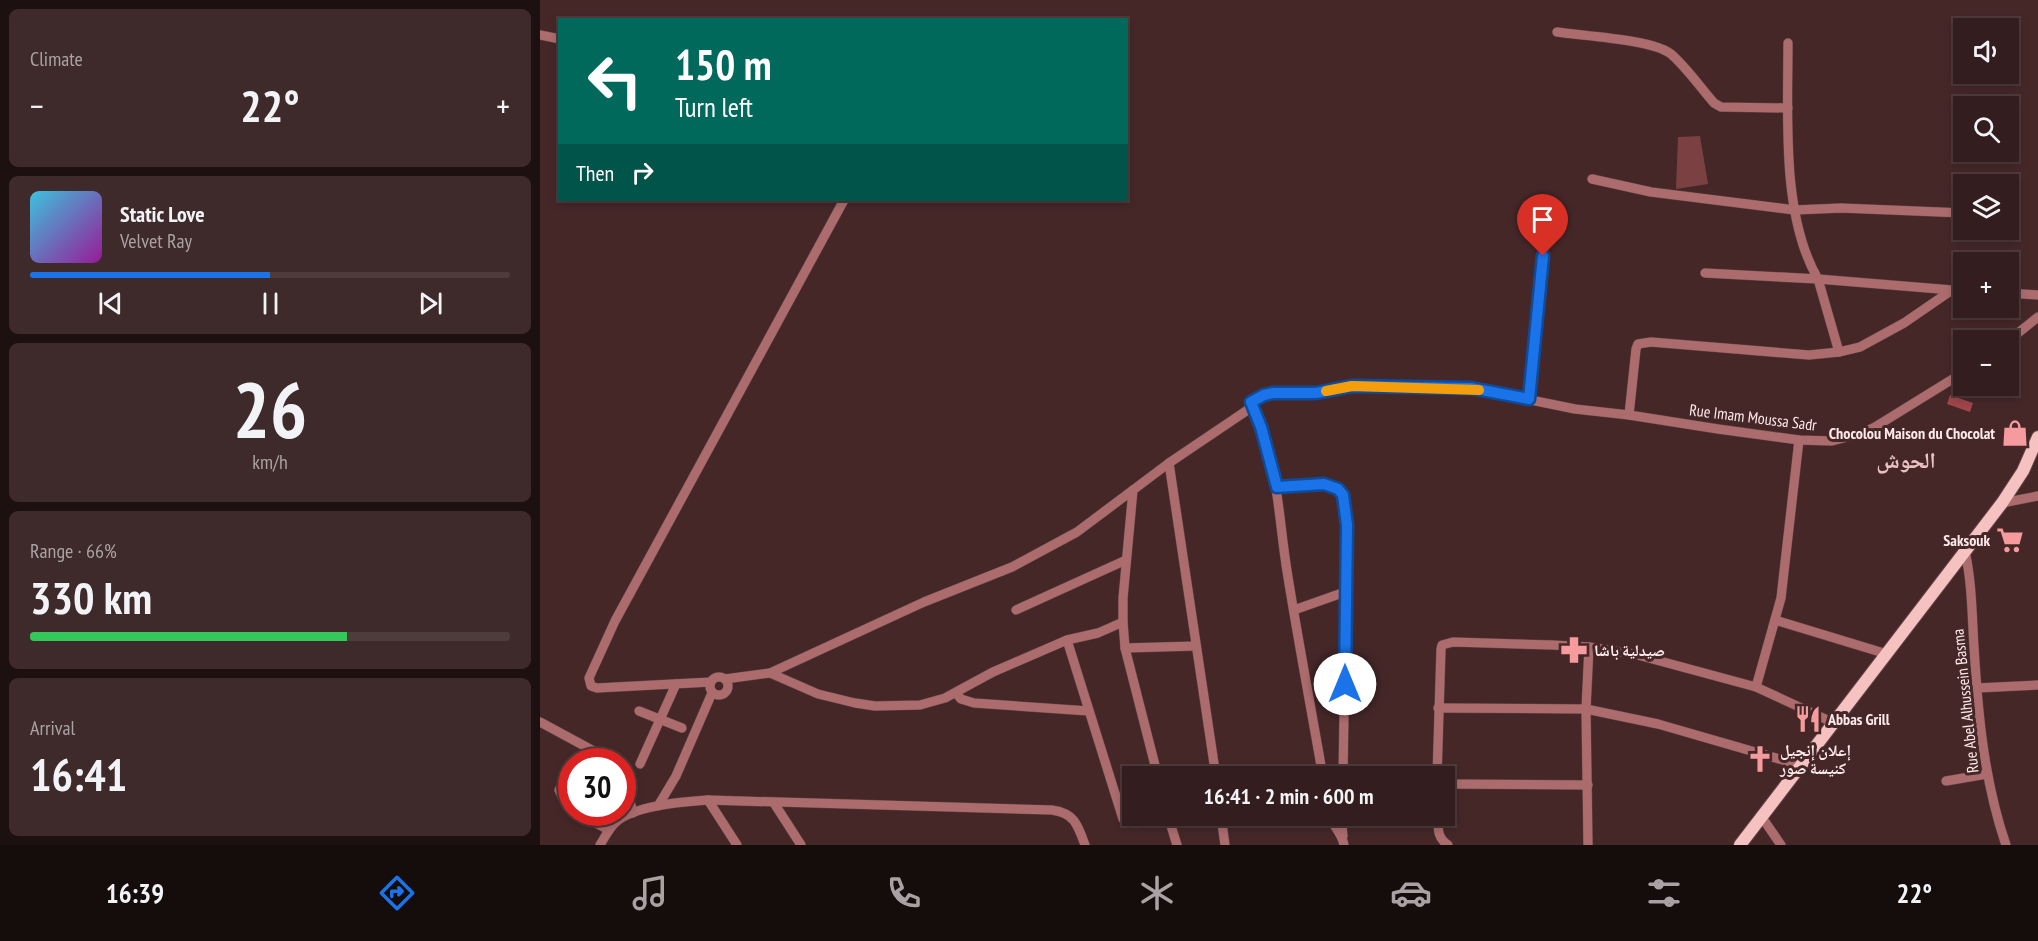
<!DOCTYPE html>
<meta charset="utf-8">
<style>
body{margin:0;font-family:"PT Sans Narrow","Noto Naskh Arabic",sans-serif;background:#3f2a2b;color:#f1f3f6;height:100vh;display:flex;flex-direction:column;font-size:22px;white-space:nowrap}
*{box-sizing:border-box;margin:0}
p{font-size:20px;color:#a9a2a4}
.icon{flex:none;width:33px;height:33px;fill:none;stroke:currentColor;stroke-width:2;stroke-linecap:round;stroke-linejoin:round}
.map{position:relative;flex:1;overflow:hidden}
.sheet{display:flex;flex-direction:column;gap:9px;padding:9px;background:#1d1010;width:540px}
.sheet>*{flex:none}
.guide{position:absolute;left:18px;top:18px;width:570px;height:183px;border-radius:0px;box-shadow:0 3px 9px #0003,0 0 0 2px #4e3b3c;background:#00695c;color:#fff;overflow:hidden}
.controls{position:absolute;left:1413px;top:18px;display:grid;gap:12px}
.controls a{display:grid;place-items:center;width:66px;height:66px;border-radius:0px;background:#341d1e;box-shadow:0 3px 9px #0003,0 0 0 2px #4e3b3c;font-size:30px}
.speed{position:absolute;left:18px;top:748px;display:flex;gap:12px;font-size:30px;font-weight:700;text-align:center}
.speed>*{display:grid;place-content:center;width:78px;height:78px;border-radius:50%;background:#341d1e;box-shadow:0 3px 9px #0003,0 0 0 2px #4e3b3c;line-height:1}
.speed .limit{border:9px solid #d22;background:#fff;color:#111}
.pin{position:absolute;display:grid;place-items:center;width:51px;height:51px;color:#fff;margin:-62px -26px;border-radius:50% 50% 50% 0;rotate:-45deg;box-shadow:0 0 6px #0007}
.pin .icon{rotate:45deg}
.me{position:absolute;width:66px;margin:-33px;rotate:0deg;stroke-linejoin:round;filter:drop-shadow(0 0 4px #0008)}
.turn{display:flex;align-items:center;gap:21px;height:126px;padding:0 18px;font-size:27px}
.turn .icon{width:78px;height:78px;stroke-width:2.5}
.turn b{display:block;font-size:42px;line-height:51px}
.then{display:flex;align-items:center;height:57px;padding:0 18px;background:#0003;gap:12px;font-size:22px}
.big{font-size:45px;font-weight:800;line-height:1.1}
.sheet .card{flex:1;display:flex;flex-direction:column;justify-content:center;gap:9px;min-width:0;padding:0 21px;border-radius:9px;background:#3f2a2b}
.sheet .dial{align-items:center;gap:0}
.dial b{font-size:78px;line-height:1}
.song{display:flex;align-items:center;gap:18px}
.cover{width:72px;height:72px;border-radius:9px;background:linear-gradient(135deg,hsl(190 70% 55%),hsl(300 70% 35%))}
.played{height:6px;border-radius:3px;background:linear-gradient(90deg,#1a73e8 50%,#4e3b3c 50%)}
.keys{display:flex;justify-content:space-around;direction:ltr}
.heat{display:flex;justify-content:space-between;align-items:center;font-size:33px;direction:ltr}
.charge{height:9px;border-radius:4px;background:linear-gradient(90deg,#34c759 66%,#4e3b3c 0)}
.trip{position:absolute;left:582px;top:766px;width:333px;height:60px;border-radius:0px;background:#341d1e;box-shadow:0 3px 9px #0003,0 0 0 2px #4e3b3c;font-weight:800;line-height:60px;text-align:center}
.menu{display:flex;height:96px;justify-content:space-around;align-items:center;background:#150c0c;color:#a9a2a4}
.menu .icon{width:42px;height:42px}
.menu .current{color:#1a73e8}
.menu b{font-size:27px;color:#f1f3f6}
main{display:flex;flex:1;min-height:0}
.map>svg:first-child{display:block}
</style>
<main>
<section class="sheet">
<div class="card"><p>Climate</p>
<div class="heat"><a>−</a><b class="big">22°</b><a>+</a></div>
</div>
<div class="card">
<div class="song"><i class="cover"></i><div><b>Static Love</b><p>Velvet Ray</p></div></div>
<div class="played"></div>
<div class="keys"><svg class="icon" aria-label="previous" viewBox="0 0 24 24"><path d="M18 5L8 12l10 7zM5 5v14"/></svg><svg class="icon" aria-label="pause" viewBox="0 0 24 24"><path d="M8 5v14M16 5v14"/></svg><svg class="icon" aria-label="next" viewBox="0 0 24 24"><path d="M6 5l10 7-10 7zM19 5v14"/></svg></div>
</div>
<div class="card dial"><b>26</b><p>km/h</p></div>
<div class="card"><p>Range · 66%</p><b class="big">330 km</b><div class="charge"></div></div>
<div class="card"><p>Arrival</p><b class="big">16:41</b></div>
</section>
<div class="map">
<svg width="1498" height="845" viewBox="0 0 1498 845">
<rect width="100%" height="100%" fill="#452728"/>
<!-- green -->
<path fill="#7b4042" d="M1160,136L1168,184L1136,189L1138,137Z"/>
<!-- forest -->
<path fill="#9f454b" d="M1410,395L1433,403L1430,412L1407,404Z"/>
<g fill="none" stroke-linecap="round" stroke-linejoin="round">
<defs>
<g id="minor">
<path d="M1017,32C1042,36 1112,39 1131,54C1147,68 1160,87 1174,103L1181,107L1248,108"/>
<path d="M0,35L20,39"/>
<path d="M1248,43C1248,115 1241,216 1278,279L1424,291"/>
<path d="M1052,179L1111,192L1255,210L1301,208L1424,213"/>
<path d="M1165,273L1278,279L1299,352"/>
<path d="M1468,293L1498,295"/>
<path d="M1468,341L1498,317"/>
<path d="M989,399L1005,233"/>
<path d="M712,407C738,457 738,515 747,571C758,640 771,708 783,777"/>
<path d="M1089,415L1096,349L1098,344L1111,342L1269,355L1299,352L1320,347L1364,323L1412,290"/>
<path d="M629,463L676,777"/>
<path d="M737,487C756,485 793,474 803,497C807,505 806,516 807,525L803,777"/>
<path d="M593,490L583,598V622L585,648L618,777"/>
<path d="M1462,503L1498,496"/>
<path d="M1425,551C1432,583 1432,615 1434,647C1438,714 1444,781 1466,845"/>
<path d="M476,610L586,560"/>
<path d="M754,610L805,592"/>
<path d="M1235,620L1347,654"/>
<path d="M527,640L583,819C593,829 612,819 625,816"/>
<path d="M585,648L656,646"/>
<path d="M230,673L278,694L315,703L335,706L380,705L405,698L453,672L527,640L558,633L583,622"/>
<circle cx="179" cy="686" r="9"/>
<path d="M185,679L230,673L384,602L472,567L537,532L629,463L712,407V402L724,395L733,393H776L811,385L931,388L1035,409L1089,415L1178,429L1259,440L1292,441L1319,434L1335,427L1424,372"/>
<path d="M171,682L57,688L51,686L49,678L75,621L304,200"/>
<path d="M1216,687L1241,598L1259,440"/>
<path d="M1437,688L1498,685"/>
<path d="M416,693L421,699L434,703L549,711"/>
<path d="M898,708L1046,709L1118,724L1260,765"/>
<path d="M99,711L142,728"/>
<path d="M0,722L74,762"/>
<path d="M100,764L136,684"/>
<path d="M82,769L93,813"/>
<path d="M897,777L901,649L902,645L913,642L1013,645L1049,647L1094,654L1216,687L1294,723"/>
<path d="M32,781L23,783L19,790L26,805L32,810"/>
<path d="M1406,781L1447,774"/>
<path d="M904,784L1048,785"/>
<path d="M168,800L197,845"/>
<path d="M234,803L261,845"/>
<path d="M118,806L136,776L172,693"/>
<path d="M37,813L69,830"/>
<path d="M628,816L637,845"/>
<path d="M681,816L685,845"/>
<path d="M790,816C793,827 802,833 804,845"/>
<path d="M801,816L803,836"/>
<path d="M898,816C898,828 897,838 908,845"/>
<path d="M1221,816L1241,845"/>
<path d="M60,845C65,837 69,828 76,822C95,805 143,802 168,800L512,810C535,813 538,826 545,845"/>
<path d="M1048,845L1046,709L1049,647"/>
</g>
<path id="major" d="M1200,845L1462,503L1483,471L1498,437"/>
</defs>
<!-- minor casing -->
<use href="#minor" stroke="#634647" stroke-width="10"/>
<!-- major casing -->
<use href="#major" stroke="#634647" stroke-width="14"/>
<!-- minor -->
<use href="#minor" stroke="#ac6c6e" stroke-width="9"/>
<!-- major -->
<use href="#major" stroke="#f6c1c1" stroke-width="12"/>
</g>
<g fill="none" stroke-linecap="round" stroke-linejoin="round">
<defs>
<path id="route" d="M805,684L807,525L803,495L798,489L784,484L737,487L721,427L711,402L724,395L733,393H776L812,386L931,388L989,399L1003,256"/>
</defs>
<!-- route casing -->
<use href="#route" stroke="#114b97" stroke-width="15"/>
<!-- route -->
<use href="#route" stroke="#1a73e8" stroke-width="10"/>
<!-- slow -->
<path stroke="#f59e0b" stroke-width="10" d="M786,391L812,386L939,390"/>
</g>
<!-- icons -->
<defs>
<symbol id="shop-bare" viewBox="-9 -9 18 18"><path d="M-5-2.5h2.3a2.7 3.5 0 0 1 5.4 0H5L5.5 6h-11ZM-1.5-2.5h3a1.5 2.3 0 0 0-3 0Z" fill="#f59b9d" stroke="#452728" stroke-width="2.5" paint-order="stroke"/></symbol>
<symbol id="supermarket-bare" viewBox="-9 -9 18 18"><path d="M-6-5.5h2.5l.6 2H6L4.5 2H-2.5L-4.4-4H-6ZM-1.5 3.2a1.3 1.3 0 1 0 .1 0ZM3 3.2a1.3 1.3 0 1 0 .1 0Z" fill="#f59b9d" stroke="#452728" stroke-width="2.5" paint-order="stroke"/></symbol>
<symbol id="pharmacy-bare" viewBox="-9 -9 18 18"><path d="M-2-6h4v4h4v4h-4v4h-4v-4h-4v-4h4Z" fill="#f59b9d" stroke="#452728" stroke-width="2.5" paint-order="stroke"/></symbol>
<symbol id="restaurant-bare" viewBox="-9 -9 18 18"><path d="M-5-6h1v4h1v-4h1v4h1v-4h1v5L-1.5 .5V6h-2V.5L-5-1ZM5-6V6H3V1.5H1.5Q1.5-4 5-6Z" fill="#f59b9d" stroke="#452728" stroke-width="2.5" paint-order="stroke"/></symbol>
<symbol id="church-bare" viewBox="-9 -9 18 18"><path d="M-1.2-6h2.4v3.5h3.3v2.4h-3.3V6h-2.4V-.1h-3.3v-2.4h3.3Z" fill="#f59b9d" stroke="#452728" stroke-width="2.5" paint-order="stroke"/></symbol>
</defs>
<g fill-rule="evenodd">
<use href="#shop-bare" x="1456" y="414" width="38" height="38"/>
<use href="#supermarket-bare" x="1451" y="521" width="38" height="38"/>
<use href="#pharmacy-bare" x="1015" y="631" width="38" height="38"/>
<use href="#restaurant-bare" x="1249" y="700" width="38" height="38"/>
<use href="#church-bare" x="1201" y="740" width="38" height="38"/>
</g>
<g text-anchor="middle" stroke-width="6" stroke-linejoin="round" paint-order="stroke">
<!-- street labels -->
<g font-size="16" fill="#ffe9e9" stroke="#452728">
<text transform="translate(1213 417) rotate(7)" y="6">Rue Imam Moussa Sadr</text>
<text transform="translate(1425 701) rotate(-96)" y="6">Rue Abel Alhussein Basma</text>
</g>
<!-- poi labels -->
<g font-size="16" font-weight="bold" fill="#ffe9e9" stroke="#452728" text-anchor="start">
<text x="1455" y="439" text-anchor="end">Chocolou Maison du Chocolat</text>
<text x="1450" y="546" text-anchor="end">Saksouk</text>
<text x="1054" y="656">صيدلية باشا</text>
<text x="1288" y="725">Abbas Grill</text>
<text x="1240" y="756">إعلان إنجيل<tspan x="1240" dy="18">كنيسة صور</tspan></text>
</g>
<!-- district labels -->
<g font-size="22" font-weight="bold" fill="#eac1c1" stroke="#452728">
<text x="1366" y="468">الحوش</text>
</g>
</g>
</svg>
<div class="controls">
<a><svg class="icon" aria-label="sound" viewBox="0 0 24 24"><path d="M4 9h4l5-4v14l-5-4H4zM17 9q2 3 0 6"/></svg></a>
<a><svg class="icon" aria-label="search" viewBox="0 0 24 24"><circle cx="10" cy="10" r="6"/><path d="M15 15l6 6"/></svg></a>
<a><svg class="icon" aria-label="layers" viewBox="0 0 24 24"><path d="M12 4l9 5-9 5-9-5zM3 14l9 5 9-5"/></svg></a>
<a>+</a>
<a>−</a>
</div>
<div class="speed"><div class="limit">30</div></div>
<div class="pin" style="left:1003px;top:256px;background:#d93025"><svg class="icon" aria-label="arrive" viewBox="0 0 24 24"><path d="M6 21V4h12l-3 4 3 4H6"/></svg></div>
<svg class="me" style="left:805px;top:684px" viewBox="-20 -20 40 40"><circle r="19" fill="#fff"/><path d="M0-13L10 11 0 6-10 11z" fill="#1a73e8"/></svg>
<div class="trip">16:41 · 2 min · 600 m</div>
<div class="guide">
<div class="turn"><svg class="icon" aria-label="left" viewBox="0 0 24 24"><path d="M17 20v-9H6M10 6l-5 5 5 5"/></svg><div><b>150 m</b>Turn left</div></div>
<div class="then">Then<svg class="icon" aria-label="right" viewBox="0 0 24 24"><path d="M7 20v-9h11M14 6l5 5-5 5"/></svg></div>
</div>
</div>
</main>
<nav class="menu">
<b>16:39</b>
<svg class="icon current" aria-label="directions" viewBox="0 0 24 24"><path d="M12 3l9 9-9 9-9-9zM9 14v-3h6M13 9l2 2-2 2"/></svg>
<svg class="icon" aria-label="music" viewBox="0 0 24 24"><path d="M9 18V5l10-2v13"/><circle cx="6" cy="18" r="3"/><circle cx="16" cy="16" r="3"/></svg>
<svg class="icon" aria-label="phone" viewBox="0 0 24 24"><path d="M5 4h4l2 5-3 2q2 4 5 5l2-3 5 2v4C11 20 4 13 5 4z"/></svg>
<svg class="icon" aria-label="climate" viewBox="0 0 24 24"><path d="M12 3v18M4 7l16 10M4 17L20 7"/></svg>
<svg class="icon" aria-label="car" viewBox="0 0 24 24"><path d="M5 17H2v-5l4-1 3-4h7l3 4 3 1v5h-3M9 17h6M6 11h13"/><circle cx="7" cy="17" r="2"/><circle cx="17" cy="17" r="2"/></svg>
<svg class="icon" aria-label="filters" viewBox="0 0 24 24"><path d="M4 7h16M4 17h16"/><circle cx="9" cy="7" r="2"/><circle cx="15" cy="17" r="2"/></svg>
<b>22°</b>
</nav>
